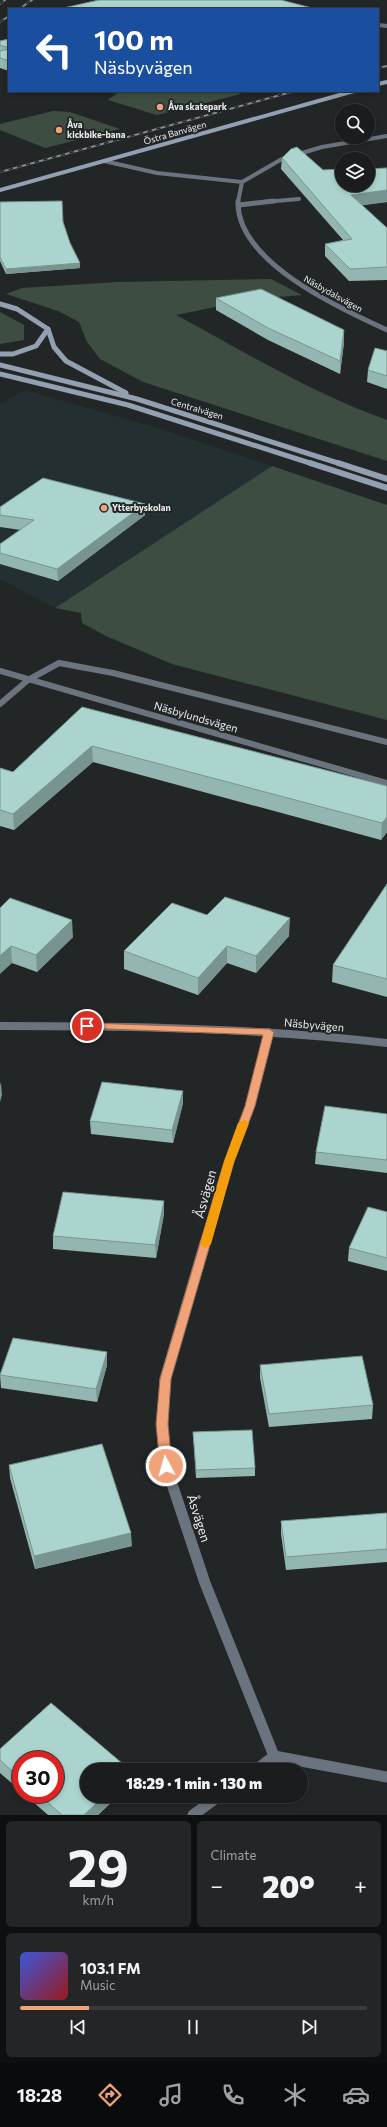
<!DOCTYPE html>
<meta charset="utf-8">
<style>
body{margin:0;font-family:Commissioner,sans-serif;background:#232526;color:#f1f3f6;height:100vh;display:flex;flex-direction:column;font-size:15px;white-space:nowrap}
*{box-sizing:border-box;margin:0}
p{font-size:13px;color:#9fa1a4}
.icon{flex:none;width:22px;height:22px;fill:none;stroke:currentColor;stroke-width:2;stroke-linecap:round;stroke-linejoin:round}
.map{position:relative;height:1815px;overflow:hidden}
.sheet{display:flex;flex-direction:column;gap:6px;padding:6px;background:#0e0f10;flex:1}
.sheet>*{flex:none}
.hud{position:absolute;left:8px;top:8px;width:371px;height:84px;border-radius:0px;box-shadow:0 2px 6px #0003,0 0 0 1px #383a3b;background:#1a4fa0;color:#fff;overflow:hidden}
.controls{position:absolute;left:335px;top:104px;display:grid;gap:8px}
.controls a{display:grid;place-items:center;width:40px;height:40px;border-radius:50%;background:#1a1c1d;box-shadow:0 2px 6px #0003,0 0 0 1px #383a3b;font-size:20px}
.speed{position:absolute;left:12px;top:1751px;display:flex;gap:8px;font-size:20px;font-weight:700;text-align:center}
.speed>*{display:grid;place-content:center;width:52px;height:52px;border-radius:50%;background:#1a1c1d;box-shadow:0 2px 6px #0003,0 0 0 1px #383a3b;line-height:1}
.speed .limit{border:6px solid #d22;background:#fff;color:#111}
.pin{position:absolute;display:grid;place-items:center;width:34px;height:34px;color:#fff;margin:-17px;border:2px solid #fff;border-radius:50%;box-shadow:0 1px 4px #0007}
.me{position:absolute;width:44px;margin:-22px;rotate:354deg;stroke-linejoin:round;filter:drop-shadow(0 0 3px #0008)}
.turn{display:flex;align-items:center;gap:14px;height:84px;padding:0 20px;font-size:18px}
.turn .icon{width:52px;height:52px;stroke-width:2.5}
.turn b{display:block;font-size:28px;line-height:34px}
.big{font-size:30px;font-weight:800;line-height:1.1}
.sheet .tile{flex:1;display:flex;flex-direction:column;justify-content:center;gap:6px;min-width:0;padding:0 14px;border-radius:6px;background:#232526}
.sheet .dial{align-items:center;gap:0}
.dial b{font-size:52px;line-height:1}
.song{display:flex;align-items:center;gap:12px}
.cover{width:48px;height:48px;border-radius:6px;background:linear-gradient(135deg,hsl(230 70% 55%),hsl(0 70% 35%))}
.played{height:4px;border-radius:2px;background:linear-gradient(90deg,#f0a279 20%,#383a3b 20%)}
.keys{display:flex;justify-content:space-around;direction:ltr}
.heat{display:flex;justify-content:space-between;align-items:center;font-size:22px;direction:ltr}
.sheet .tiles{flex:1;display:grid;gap:6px;grid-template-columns:1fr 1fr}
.tile:last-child{grid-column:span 2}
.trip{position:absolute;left:80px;top:1763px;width:228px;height:40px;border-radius:20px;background:#1a1c1d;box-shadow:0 2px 6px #0003,0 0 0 1px #383a3b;font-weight:800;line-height:40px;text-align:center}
.tabs{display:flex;height:64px;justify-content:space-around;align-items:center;background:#0a0b0c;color:#9fa1a4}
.tabs .icon{width:28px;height:28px}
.tabs .active{color:#f0a279}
.tabs b{font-size:18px;color:#f1f3f6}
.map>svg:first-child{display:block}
</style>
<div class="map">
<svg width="387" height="1815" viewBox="0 0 387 1815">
<rect width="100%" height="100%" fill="#232627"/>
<!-- built -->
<path fill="#242f32" d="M25,390L158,428L272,466L55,608L0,579V404Z"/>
<!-- green -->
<g fill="#3d4d41">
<path d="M120,91H232L241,94L157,115L108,100Z"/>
<path d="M53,111L70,112L120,129L45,148L0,130V124Z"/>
<path d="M271,279L302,295L254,299L176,315C245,352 313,394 387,420V461L143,382L100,359L87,342L79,322L58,311L6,294L22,288L118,282Z"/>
<path d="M0,312L24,325V340L0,344Z"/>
<path d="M272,466L387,505V720L172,664L106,636L82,623L81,613L55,608Z"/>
</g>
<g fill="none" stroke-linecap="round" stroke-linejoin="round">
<!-- street-far4 -->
<g stroke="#6b747e" stroke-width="4">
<path d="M378,25L387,26"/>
<path d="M104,161L157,173L242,182L238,202"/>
<path d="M242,182L282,159L322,147L387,136"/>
<path d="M264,202L299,199"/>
</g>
<!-- street-far3 -->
<g stroke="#6b747e" stroke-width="5">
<path d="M238,201C236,262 341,309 387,330"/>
<path d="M239,205L274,201"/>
</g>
<!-- street-far2 -->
<g stroke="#6b747e" stroke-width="6">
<path d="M0,671L387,783"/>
<path d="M0,704L28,680L59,663L113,673L387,742"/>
</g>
<!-- street-far1 -->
<g stroke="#6b747e" stroke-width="8">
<path d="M0,1026C129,1026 258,1028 387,1043"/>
<path d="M205,1244L229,1162L250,1106L269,1032"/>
</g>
<!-- street -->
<g stroke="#6b747e" stroke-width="11">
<path d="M205,1243L165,1379L162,1424L166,1466L205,1583L274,1756"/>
<path d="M274,1756L387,1777"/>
<path d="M256,1770L274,1756"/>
<path d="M193,1815L219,1796"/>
</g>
<!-- secondary-far2 -->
<g stroke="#93a0b1" stroke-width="4">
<path d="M378,84L387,82"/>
<path d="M0,190L354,91"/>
</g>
<!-- secondary-far1 -->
<g stroke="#93a0b1" stroke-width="5">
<path d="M0,304L17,309L48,329L54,347L66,361L126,393"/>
<path d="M0,354H13L36,346L48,329"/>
<path d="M0,365L137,399L341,464"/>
<path d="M0,374L128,405L313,464"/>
</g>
<!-- secondary -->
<g stroke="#93a0b1" stroke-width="6">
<path d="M310,463L387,488"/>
<path d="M338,463L387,479"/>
</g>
<defs>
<g id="rail">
<path d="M0,4L5,0"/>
<path d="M19,9L32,0"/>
<path d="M0,22L9,16"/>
<path d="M378,68L387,66"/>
<path d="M0,172L295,91"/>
</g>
</defs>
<!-- rail casing -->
<use href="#rail" stroke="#898c8d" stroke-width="2"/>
<!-- rail -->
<use href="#rail" stroke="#232627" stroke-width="1.5" stroke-dasharray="4.5" stroke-linecap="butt"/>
</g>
<!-- wall -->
<g fill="#94b6b1">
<path d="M9,39V71L0,68V41Z"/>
<path d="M282,158L323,170L387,168V202L362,205L387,228V280L349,281L325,256V244L343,240L281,169Z"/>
<path d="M0,202L63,222L70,243L80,268L6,274L0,261Z"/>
<path d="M216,298L344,342L340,374L268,340L216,310Z"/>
<path d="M387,351V389L367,382L368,370Z"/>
<path d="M145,504V515L58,581L0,564V544L21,530L0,527V507Z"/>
<path d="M82,707L387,786V832L381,840L93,762L14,830L0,826V768L13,772Z"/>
<path d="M387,884V997L332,982L333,965Z"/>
<path d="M0,908L73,937L37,972L12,963Z"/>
<path d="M207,915L289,936L256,973L227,963L198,995L124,969V951Z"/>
<path d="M183,1103L173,1143L91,1134L90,1121Z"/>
<path d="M387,1114V1173L315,1164L316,1152Z"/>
<path d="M164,1201V1214L156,1258L53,1249V1236Z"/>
<path d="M387,1212V1271L348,1261L349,1248Z"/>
<path d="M107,1352V1365L97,1402L1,1388L0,1375Z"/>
<path d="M260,1365L373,1405L372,1419L269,1427L260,1378Z"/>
<path d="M193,1432L255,1468V1476L196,1478Z"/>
<path d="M9,1465L132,1546L35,1569L10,1478Z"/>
<path d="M387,1513V1562L286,1570L281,1534V1521Z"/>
<path d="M51,1703L130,1770H87V1796H118L98,1815H48L24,1794H55V1760H21V1791L0,1773V1749Z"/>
</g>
<!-- shaded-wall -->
<g fill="#789490">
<path d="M387,190V202L351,207V195Z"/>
<path d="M80,263V268L6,274V269Z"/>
<path d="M344,330V342L340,374V361Z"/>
<path d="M145,504V515L58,581L57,569Z"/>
<path d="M92,746L93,762L14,830L13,814Z"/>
<path d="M387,817V832L381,840L382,823Z"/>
<path d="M290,918L289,936L256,973V956Z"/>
<path d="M72,920L73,937L37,972L36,955Z"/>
<path d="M11,946L12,963L0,974V956Z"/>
<path d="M227,946V963L198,995V978Z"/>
<path d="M1,1082L2,1095L0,1102V1086Z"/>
<path d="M183,1091V1103L173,1143L172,1130Z"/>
<path d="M164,1201V1214L156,1258L155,1245Z"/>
<path d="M107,1352V1365L97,1402L96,1389Z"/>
<path d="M131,1533L132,1546L35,1569L34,1556Z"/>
<path d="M104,1796H118L98,1815H84Z"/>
</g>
<!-- building -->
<g fill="#acd4ce" stroke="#789490">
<path d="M99,0H281L316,9H59Z"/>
<path d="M9,39V48L0,45V41Z"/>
<path d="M9,49V61L0,58V51Z"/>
<path d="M297,147L323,170L342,169V185H368V169L387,168V190L351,195L387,228V267L350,269L325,244L352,239L282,158L291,149Z"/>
<path d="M62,201L63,222L70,243L80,263L6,269L0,257V202Z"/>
<path d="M261,289L344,330L340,361L268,328L216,298Z"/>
<path d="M375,348L387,351V376L368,370Z"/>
<path d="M43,478L145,504L57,569L0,553V544L34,520L0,515V507Z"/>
<path d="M82,707L387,786V817L382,823L92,746L13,814L0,810V768L13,772Z"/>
<path d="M387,884V979L333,965Z"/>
<path d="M225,897L290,918L256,956L227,946L198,978L124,951L172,903L207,915Z"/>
<path d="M10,898L72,920L36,955L11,946L0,956V908Z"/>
<path d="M102,1082L183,1091L172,1130L90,1121Z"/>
<path d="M325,1106L387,1114V1160L316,1152Z"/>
<path d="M63,1192L164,1201L155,1245L53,1236Z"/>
<path d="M368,1207L387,1212V1258L349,1248Z"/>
<path d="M13,1338L107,1352L96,1389L0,1375Z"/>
<path d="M362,1356L373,1405L269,1414L260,1365Z"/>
<path d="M252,1430L255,1468L196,1470L193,1432Z"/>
<path d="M102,1444L131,1533L34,1556L9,1465Z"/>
<path d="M387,1513V1549L286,1557L281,1521Z"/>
<path d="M51,1703L130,1770H87V1796H104L84,1815H62L38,1794H55V1760H21V1779L0,1760V1749Z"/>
</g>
<!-- route -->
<path fill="#f0a279" stroke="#9c694f" d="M87,1023L269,1029L274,1032L255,1106L234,1162L171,1379L168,1424L172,1466L171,1469H162L160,1466L156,1424L160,1379L224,1162L245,1106L263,1035L83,1028V1024Z"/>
<!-- slow -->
<path fill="#f59e0b" d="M244,1120L249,1123L234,1162L211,1244L206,1248L202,1246L200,1244L224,1162L238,1123Z"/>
<!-- markers -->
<g fill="#f0a279" stroke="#232627" stroke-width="1.5">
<circle cx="160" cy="107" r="4"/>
<circle cx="59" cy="130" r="4"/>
<circle cx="104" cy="508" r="4"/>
</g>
<g text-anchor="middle" stroke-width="4" stroke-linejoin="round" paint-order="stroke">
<!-- far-poi labels -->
<g font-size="9" font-weight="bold" fill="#e9ebec" stroke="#232627" text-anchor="start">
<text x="168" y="110">Åva skatepark</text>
<text x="67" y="128">Åva<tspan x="67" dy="10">kickbike-bana</tspan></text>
<text x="112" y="511">Ytterbyskolan</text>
</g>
<!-- far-street labels -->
<g font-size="9" fill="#e9ebec" stroke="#232627">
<text transform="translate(175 133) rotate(-16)" y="3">Östra Banvägen</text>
<text transform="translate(333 294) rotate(29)" y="3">Näsbydalsvägen</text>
<text transform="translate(197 409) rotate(17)" y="3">Centralvägen</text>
</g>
<!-- street labels -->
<g font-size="11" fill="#e9ebec" stroke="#232627">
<text transform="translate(196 717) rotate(16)" y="4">Näsbylundsvägen</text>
<text transform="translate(314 1025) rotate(5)" y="4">Näsbyvägen</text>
</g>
<!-- near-street labels -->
<g font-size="13" fill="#e9ebec" stroke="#232627">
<text transform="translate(205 1194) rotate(-74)" y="5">Åsvägen</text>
<text transform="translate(199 1518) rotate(72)" y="5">Åsvägen</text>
</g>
</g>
</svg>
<div class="controls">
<a><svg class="icon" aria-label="search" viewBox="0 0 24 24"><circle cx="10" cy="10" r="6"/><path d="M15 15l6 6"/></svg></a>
<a><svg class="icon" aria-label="layers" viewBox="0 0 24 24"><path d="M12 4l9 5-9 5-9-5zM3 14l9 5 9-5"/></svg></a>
</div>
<div class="speed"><div class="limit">30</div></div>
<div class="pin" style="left:87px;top:1026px;background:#d93025"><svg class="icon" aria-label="arrive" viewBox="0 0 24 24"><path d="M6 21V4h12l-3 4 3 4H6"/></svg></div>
<svg class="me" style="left:166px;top:1466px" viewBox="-20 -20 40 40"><circle r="17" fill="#f0a279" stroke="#fff" stroke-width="3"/><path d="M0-11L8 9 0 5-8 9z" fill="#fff"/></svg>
<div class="trip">18:29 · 1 min · 130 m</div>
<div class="hud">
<div class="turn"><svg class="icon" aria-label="left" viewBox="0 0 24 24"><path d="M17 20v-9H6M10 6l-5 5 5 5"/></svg><div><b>100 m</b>Näsbyvägen</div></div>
</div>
</div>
<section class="sheet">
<div class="tiles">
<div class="tile dial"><b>29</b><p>km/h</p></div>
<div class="tile"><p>Climate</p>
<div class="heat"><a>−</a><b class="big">20°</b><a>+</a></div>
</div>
<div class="tile">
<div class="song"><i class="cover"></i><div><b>103.1 FM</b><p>Music</p></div></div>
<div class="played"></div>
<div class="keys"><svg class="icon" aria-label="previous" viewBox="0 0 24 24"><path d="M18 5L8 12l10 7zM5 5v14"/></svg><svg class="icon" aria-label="pause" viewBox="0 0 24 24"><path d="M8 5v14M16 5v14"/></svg><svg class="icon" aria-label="next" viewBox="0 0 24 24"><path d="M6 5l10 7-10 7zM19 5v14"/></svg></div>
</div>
</div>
</section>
<nav class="tabs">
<b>18:28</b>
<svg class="icon active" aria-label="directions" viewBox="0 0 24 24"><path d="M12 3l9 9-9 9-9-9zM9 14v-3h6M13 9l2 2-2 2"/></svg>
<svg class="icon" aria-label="music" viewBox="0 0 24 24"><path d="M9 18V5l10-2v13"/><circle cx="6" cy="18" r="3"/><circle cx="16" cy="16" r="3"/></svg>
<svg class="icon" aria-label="phone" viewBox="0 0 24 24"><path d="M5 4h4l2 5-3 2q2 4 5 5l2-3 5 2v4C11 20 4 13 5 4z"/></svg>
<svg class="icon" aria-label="climate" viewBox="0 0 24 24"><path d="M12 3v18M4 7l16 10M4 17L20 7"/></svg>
<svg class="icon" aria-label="car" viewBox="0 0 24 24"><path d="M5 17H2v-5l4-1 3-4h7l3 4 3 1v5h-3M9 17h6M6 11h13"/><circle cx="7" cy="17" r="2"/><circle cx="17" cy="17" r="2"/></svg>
</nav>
